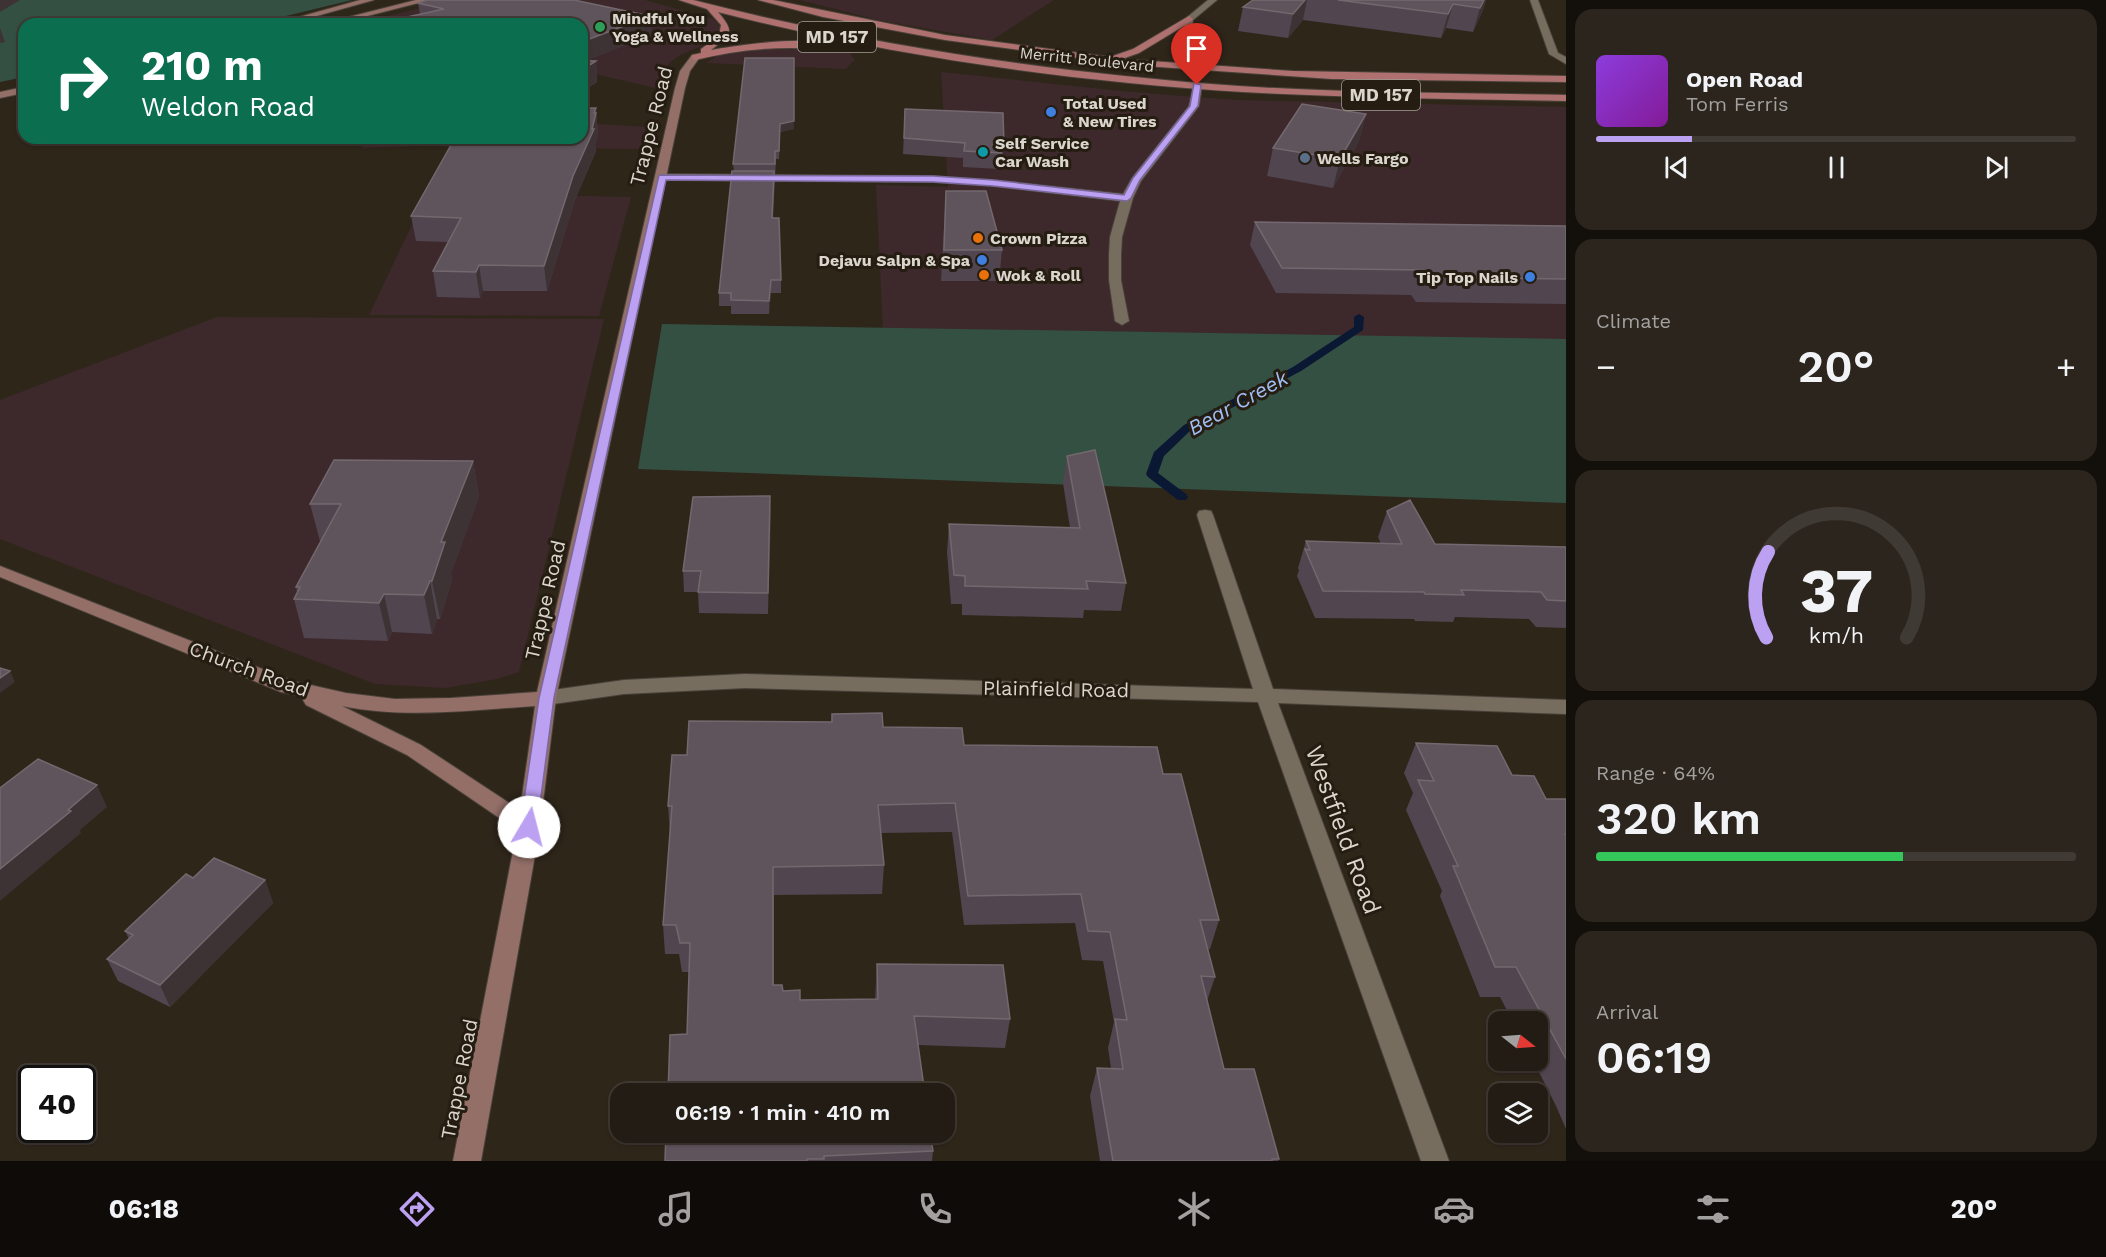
<!DOCTYPE html>
<meta charset="utf-8">
<style>
body{margin:0;font-family:"Work Sans",sans-serif;background:#2b251d;color:#f1f3f6;height:100vh;display:flex;flex-direction:column;font-size:22px;white-space:nowrap}
*{box-sizing:border-box;margin:0}
p{font-size:20px;color:#a3a1a0}
.icon{flex:none;width:33px;height:33px;fill:none;stroke:currentColor;stroke-width:2;stroke-linecap:round;stroke-linejoin:round}
.map{position:relative;flex:1;overflow:hidden}
.details{display:flex;flex-direction:column;gap:9px;padding:9px;background:#130f0b;width:540px}
.details>*{flex:none}
.guide{position:absolute;left:18px;top:18px;width:570px;height:126px;border-radius:18px;box-shadow:0 2px 4px #0004,0 0 0 2px #403a34;background:#0b6e4f;color:#fff;overflow:hidden}
.needle{width:39px;rotate:107deg}
.fabs{position:absolute;left:1488px;top:1011px;display:grid;gap:12px}
.fabs a{display:grid;place-items:center;width:60px;height:60px;border-radius:12px;background:#231c14;box-shadow:0 2px 4px #0004,0 0 0 2px #403a34;font-size:30px}
.speed{position:absolute;left:18px;top:1065px;display:flex;gap:12px;font-size:30px;font-weight:700;text-align:center}
.speed>*{display:grid;place-content:center;width:78px;height:78px;border-radius:50%;background:#231c14;box-shadow:0 2px 4px #0004,0 0 0 2px #403a34;line-height:1}
.speed .limit{border:3px solid #111;border-radius:9px;background:#fff;color:#111}
.pin{position:absolute;display:grid;place-items:center;width:51px;height:51px;color:#fff;margin:-62px -26px;border-radius:50% 50% 50% 0;rotate:-45deg;box-shadow:0 0 6px #0007}
.pin .icon{rotate:45deg}
.me{position:absolute;width:66px;margin:-33px;rotate:8deg;stroke-linejoin:round;filter:drop-shadow(0 0 4px #0008)}
.turn{display:flex;align-items:center;gap:21px;height:126px;padding:0 24px;font-size:27px}
.turn .icon{width:78px;height:78px;stroke-width:2.5}
.turn b{display:block;font-size:42px;line-height:51px}
.big{font-size:45px;font-weight:600;line-height:1.1}
.details .tile{flex:1;display:flex;flex-direction:column;justify-content:center;gap:9px;min-width:0;padding:0 21px;border-radius:18px;background:#2b251d}
.details .dial{align-items:center;gap:0}
.dial svg{height:156px;overflow:visible;fill:none;stroke:#403a34;stroke-width:7;stroke-linecap:round;text-anchor:middle}
.dial text{fill:#f1f3f6;stroke:none}
.song{display:flex;align-items:center;gap:18px}
.cover{width:72px;height:72px;border-radius:9px;background:linear-gradient(135deg,hsl(270 70% 55%),hsl(290 70% 35%))}
.played{height:6px;border-radius:3px;background:linear-gradient(90deg,#bca0f2 20%,#403a34 20%)}
.keys{display:flex;justify-content:space-around;direction:ltr}
.heat{display:flex;justify-content:space-between;align-items:center;font-size:33px;direction:ltr}
.charge{height:9px;border-radius:4px;background:linear-gradient(90deg,#34c759 64%,#403a34 0)}
.trip{position:absolute;left:610px;top:1083px;width:345px;height:60px;border-radius:18px;background:#231c14;box-shadow:0 2px 4px #0004,0 0 0 2px #403a34;font-weight:600;line-height:60px;text-align:center}
.dock{display:flex;height:96px;justify-content:space-around;align-items:center;background:#0e0b08;color:#a3a1a0}
.dock .icon{width:42px;height:42px}
.dock .on{color:#bca0f2}
.dock b{font-size:27px;color:#f1f3f6}
main{display:flex;flex:1;min-height:0}
.map>svg:first-child{display:block}
</style>
<main>
<div class="map">
<svg width="1566" height="1161" viewBox="0 0 1566 1161">
<rect width="100%" height="100%" fill="#2f261a"/>
<!-- commercial -->
<g fill="#3d292c">
<path d="M455,0H645L713,19L720,26L721,33L713,41L680,55L669,63L664,70L660,89L582,71V24H354Z"/>
<path d="M800,0H1054L992,40L878,20Z"/>
<path d="M798,46L851,52V56L855,59L846,69L706,63L720,54L740,49Z"/>
<path d="M941,72L1131,92L1235,100L1566,107V344L883,329L876,185L948,187Z"/>
<path d="M582,123L648,127L642,149L418,146L363,148L360,138H582Z"/>
<path d="M427,193L631,197L599,316L369,315Z"/>
<path d="M217,317L604,319L519,672L497,679L445,688L375,684L0,539V400Z"/>
</g>
<!-- green -->
<g fill="#345043">
<path d="M0,0H352L253,24H24V77L0,82Z"/>
<path d="M662,324L1566,339V503L638,469Z"/>
</g>
<g fill="none" stroke-linecap="round" stroke-linejoin="round">
<!-- stream -->
<path fill="#0b1833" fill-rule="evenodd" d="M1359,314L1364,317L1363,330L1301,371L1192,429L1164,456L1158,473L1186,494L1188,497L1186,500H1178L1148,477L1146,474L1154,452L1184,425L1293,367L1354,327V317Z"/>
<defs>
<g id="street">
<path d="M1208,0H1217L1193,20L1191,35L1198,68L1193,71L1188,68L1183,35L1185,19Z"/>
<path d="M1530,0H1538L1558,53L1566,57V64L1549,54Z"/>
<path d="M1194,83L1202,85L1199,106L1141,181L1133,198L1122,237L1121,255V280L1129,321L1122,325L1115,321L1109,280V255L1110,237L1120,201L993,186L933,182L662,180L656,177L662,174L933,176L993,180L1123,194L1132,178L1189,106Z"/>
<path d="M1205,510L1211,511L1213,515L1273,689L1566,700V714L1278,703L1449,1161H1421L1258,702L745,688L624,694L546,705L539,703L536,698L539,693L546,691L624,680L745,674L1253,689L1197,515L1199,511Z"/>
</g>
<g id="secondary">
<path d="M360,0H374L288,24H274Z"/>
<path d="M416,0H430L336,24H321Z"/>
<path d="M692,55L700,57L690,71L685,88L556,698L540,827L481,1161H453L517,830L407,755L306,705L303,700L305,697L281,692L0,577V566L293,681L346,693L395,699L451,698L537,692L675,88L680,71ZM342,706C405,719 471,710 535,706L520,810L421,745Z"/>
<path d="M24,87V93L0,98V92Z"/>
</g>
<g id="primary">
<path d="M679,0H693C873,46 1054,73 1239,86C1348,93 1457,93 1566,95V101C1458,99 1351,98 1243,92C1067,81 890,56 718,12C736,33 731,35 711,50C737,45 822,33 844,48L839,51C790,45 743,48 695,60L692,59V55L701,53V49L719,36L721,25L707,9Z"/>
<path d="M758,0H773L945,35L1110,57L1133,49L1189,16L1193,19L1192,21L1139,53L1122,59L1293,71L1566,76V82L1332,79L1130,65L945,40L823,17Z"/>
</g>
</defs>
<!-- street casing -->
<use href="#street" stroke="#4a4239" stroke-width="2"/>
<!-- secondary casing -->
<use href="#secondary" stroke="#4a4239" stroke-width="2"/>
<!-- primary casing -->
<use href="#primary" stroke="#4a4239" stroke-width="2"/>
<!-- street -->
<use href="#street" fill="#776d5f" fill-rule="evenodd"/>
<!-- secondary -->
<use href="#secondary" fill="#936f68" fill-rule="evenodd"/>
<!-- primary -->
<use href="#primary" fill="#ae7170" fill-rule="evenodd"/>
</g>
<!-- wall -->
<g fill="#51454f">
<path d="M1253,0H1486L1483,10L1473,32L1446,28L1441,38L1303,20L1288,38L1238,31L1243,7Z"/>
<path d="M418,3L650,16L651,35L587,60L596,61L597,82L582,92V24L420,14Z"/>
<path d="M745,58L794,129L780,132L779,159H776L773,218L781,280V293H771L769,314H731V306H719V293L734,171L733,164Z"/>
<path d="M596,108L598,135L595,145L596,151L575,200L547,291H483L480,298L437,297L433,271L448,242L416,241L411,216Z"/>
<path d="M905,109L1004,146L1002,161H1000L999,169L963,167V158L903,154Z"/>
<path d="M1366,114L1359,141L1333,188L1267,176L1273,148Z"/>
<path d="M946,191L1002,250L999,281H941Z"/>
<path d="M1255,222L1566,226V304L1416,302L1411,295L1276,293L1250,245Z"/>
<path d="M1067,456L1126,583L1121,611L1084,610L1083,618L962,615V604H951L947,552L949,524L1070,528L1063,483Z"/>
<path d="M473,461L479,497L451,573L452,580L440,619H437L432,634L392,632L388,641L304,638L294,599L297,593L296,587L321,541H320L310,504Z"/>
<path d="M770,496L768,614L699,613L698,592H684L683,571Z"/>
<path d="M1387,511L1435,544L1566,547V628L1536,627L1529,619L1455,617L1453,622L1415,621L1414,619L1315,618L1297,576L1299,570L1298,568L1306,541L1381,544L1378,537Z"/>
<path d="M832,714L883,727L964,745L1163,774L1219,920L1210,949H1207L1215,977L1207,1001L1224,1069L1279,1159L1278,1161H1100L1090,1096L1097,1068H1111L1108,1048L1114,1022L1103,961L1082,960L1075,923L964,925L952,832L881,833L884,865L882,894L774,895V985L800,1000H875L877,964L1010,1019L1005,1048L918,1045L687,1034L689,972H682L679,954H665L663,925L670,834L668,806L687,755L831,722Z"/>
<path d="M1416,743L1512,775L1546,799H1566V1129L1556,1106L1533,1060H1538V1022H1513L1500,997H1480L1440,896L1442,891L1406,810L1413,793L1404,773Z"/>
<path d="M193,878L265,880L273,903L170,1007L118,981L107,959L129,939L125,931Z"/>
<path d="M933,1151L932,1161H665Z"/>
</g>
<!-- shaded-wall -->
<g fill="#3d3234">
<path d="M0,0H20L0,12Z"/>
<path d="M1305,0H1307L1303,20L1288,38L1293,14Z"/>
<path d="M1484,0H1486L1483,10L1473,32L1480,8Z"/>
<path d="M1453,4L1446,28L1441,38L1448,14Z"/>
<path d="M650,16L651,35L582,62V42Z"/>
<path d="M0,28L5,42L0,43Z"/>
<path d="M596,61L597,82L582,92V70Z"/>
<path d="M596,108L598,135L595,145L596,151L575,200L547,291L544,266L573,176L592,129Z"/>
<path d="M1366,114L1359,141L1333,188L1340,159Z"/>
<path d="M794,121V129L780,132L779,159L780,124Z"/>
<path d="M479,265L483,291L480,298L476,272Z"/>
<path d="M771,280V293L769,314V301Z"/>
<path d="M473,461L479,497L451,573L452,580L440,619L432,581L441,542Z"/>
<path d="M770,496L771,516L768,614V593Z"/>
<path d="M430,581L437,619L432,634L424,595Z"/>
<path d="M384,594L392,632L388,641L379,603Z"/>
<path d="M10,671L15,682L0,693V678Z"/>
<path d="M97,785L107,807L80,830L81,833L0,901V869L68,810Z"/>
<path d="M265,880L273,903L170,1007L160,985Z"/>
</g>
<!-- building -->
<g fill="#60545c" stroke="#73686e" stroke-width="1.5">
<path d="M427,0H574L650,16L582,42V24H375L444,9L418,3Z"/>
<path d="M1253,0H1305L1293,14L1243,7Z"/>
<path d="M1338,0H1484L1480,8L1453,4L1448,14Z"/>
<path d="M745,58H794V121L780,124L779,151H775V164H733Z"/>
<path d="M582,60L596,61L582,70Z"/>
<path d="M1302,104L1366,114L1340,159L1273,148Z"/>
<path d="M582,108H596L594,113H596L592,129H594L573,176L544,266L479,265L476,272L433,271L461,218L411,216L455,138H582Z"/>
<path d="M905,109L1003,113L1004,146L1000,145L1001,153L964,151L965,143L904,138Z"/>
<path d="M732,171H774L772,218H779L781,280H771L769,301L731,300V293H719Z"/>
<path d="M946,191H986L1002,250H944Z"/>
<path d="M1255,222L1566,226V279L1424,277L1418,270L1282,268Z"/>
<path d="M1095,450L1126,583L1086,581L1088,589L965,586V576L954,575L949,524L1080,528L1067,456Z"/>
<path d="M334,460L473,461L441,542H445L432,581H430L424,595L384,594L379,603L294,599L300,587H296L341,504H310Z"/>
<path d="M770,496L768,593L698,592L701,571H683L693,497Z"/>
<path d="M1410,500L1435,544L1566,547V601L1547,600L1541,592L1461,590L1464,595L1425,594L1424,592L1323,591L1305,549L1310,550L1306,541L1402,544L1387,511Z"/>
<path d="M0,668L10,671L0,678Z"/>
<path d="M882,713L883,727L962,728L964,745L1157,747L1163,774H1181L1219,920H1200L1215,977L1201,976L1224,1069H1254L1279,1159H1272V1161H1113L1097,1068L1123,1069L1115,1019L1127,1020L1110,932L1088,931L1081,894L968,896L955,803L878,805L884,865L773,867V985H782L783,991L800,990V1000L878,999L877,964L1003,965L1010,1019L914,1016L925,1094H668L670,1035L687,1034L690,943H680L676,925H663L672,806H668L672,755H687L689,721L832,722V714Z"/>
<path d="M1416,743L1497,746L1512,775L1534,776L1546,799H1566V834H1565L1566,836V1059L1516,967H1495L1453,866H1458L1418,780L1434,781Z"/>
<path d="M38,759L97,785L68,810L71,811L0,869V788Z"/>
<path d="M214,858L265,880L160,985L107,959L133,935L125,931L186,874L193,878Z"/>
<path d="M666,1132H930L933,1151L824,1156V1159H807V1161H665Z"/>
</g>
<!-- route -->
<path fill="#bca0f2" stroke="#7a689d" stroke-width="1.5" d="M1194,83L1201,85L1198,106L1140,180L1131,198L1127,201L993,186L933,182L666,180L554,698L537,827L535,832L529,834L523,832L520,827L539,698L659,175L933,176L993,180L1124,195L1133,178L1190,106Z"/>
<!-- markers -->
<circle fill="#2e9e5b" stroke="#251d11" stroke-width="2" cx="600" cy="27" r="6"/>
<g fill="#3f7fe0" stroke="#251d11" stroke-width="2">
<circle cx="1051" cy="112" r="6"/>
<circle cx="982" cy="260" r="6"/>
<circle cx="1530" cy="277" r="6"/>
</g>
<circle fill="#0f9aa8" stroke="#251d11" stroke-width="2" cx="983" cy="152" r="6"/>
<circle fill="#5c6f8a" stroke="#251d11" stroke-width="2" cx="1305" cy="158" r="6"/>
<g fill="#e8710a" stroke="#251d11" stroke-width="2">
<circle cx="978" cy="238" r="6"/>
<circle cx="984" cy="275" r="6"/>
</g>
<g text-anchor="middle" stroke-width="6" stroke-linejoin="round" paint-order="stroke">
<!-- far-poi labels -->
<g font-size="16" font-weight="bold" fill="#dad5cd" stroke="#251d11" text-anchor="start">
<text x="612" y="24">Mindful You<tspan x="612" dy="18">Yoga &amp; Wellness</tspan></text>
<text x="1063" y="109">Total Used<tspan x="1063" dy="18">&amp; New Tires</tspan></text>
<text x="995" y="149">Self Service<tspan x="995" dy="18">Car Wash</tspan></text>
<text x="1317" y="164">Wells Fargo</text>
<text x="990" y="244">Crown Pizza</text>
<text x="970" y="266" text-anchor="end">Dejavu Salpn &amp; Spa</text>
<text x="996" y="281">Wok &amp; Roll</text>
<text x="1518" y="283" text-anchor="end">Tip Top Nails</text>
</g>
<!-- far-street labels -->
<g font-size="16" fill="#dad5cd" stroke="#251d11">
<text transform="translate(1087 59) rotate(6)" y="6">Merritt Boulevard</text>
</g>
<!-- shield labels -->
<g fill="#251d11" stroke="#a49e95" stroke-width="1.5">
<rect x="798" y="22" width="78" height="30" rx="4.5"/>
<rect x="1342" y="80" width="78" height="30" rx="4.5"/>
</g>
<g font-size="18" font-weight="bold" fill="#dad5cd">
<text x="837" y="43">MD 157</text>
<text x="1381" y="101">MD 157</text>
</g>
<!-- street labels -->
<g font-size="20" fill="#dad5cd" stroke="#251d11">
<text transform="translate(651 126) rotate(-76)" y="7">Trappe Road</text>
<text transform="translate(545 600) rotate(-77)" y="7">Trappe Road</text>
<text transform="translate(249 669) rotate(20)" y="7">Church Road</text>
<text transform="translate(1056 689) rotate(1)" y="7">Plainfield Road</text>
<text transform="translate(459 1079) rotate(-79)" y="7">Trappe Road</text>
</g>
<!-- water labels -->
<g font-size="21" font-style="italic" fill="#a1bff6" stroke="#251d11">
<text transform="translate(1238 403) rotate(-29)" y="7">Bear Creek</text>
</g>
<!-- near-street labels -->
<g font-size="24" fill="#dad5cd" stroke="#251d11">
<text transform="translate(1343 830) rotate(70)" y="8">Westfield Road</text>
</g>
</g>
</svg>
<div class="fabs">
<a><svg class="needle" viewBox="-14 -14 28 28"><path d="M0-13l5 13h-10z" fill="#e53935"/><path d="M0 13l5-13h-10z" fill="#a3a1a0"/></svg></a>
<a><svg class="icon" aria-label="layers" viewBox="0 0 24 24"><path d="M12 4l9 5-9 5-9-5zM3 14l9 5 9-5"/></svg></a>
</div>
<div class="speed"><div class="limit">40</div></div>
<div class="pin" style="left:1197px;top:85px;background:#d93025"><svg class="icon" aria-label="arrive" viewBox="0 0 24 24"><path d="M6 21V4h12l-3 4 3 4H6"/></svg></div>
<svg class="me" style="left:529px;top:827px" viewBox="-20 -20 40 40"><circle r="19" fill="#fff"/><path d="M0-13L10 11 0 6-10 11z" fill="#bca0f2"/></svg>
<div class="trip">06:19 · 1 min · 410 m</div>
<div class="guide">
<div class="turn"><svg class="icon" aria-label="right" viewBox="0 0 24 24"><path d="M7 20v-9h11M14 6l5 5-5 5"/></svg><div><b>210 m</b>Weldon Road</div></div>
</div>
</div>
<section class="details">
<div class="tile">
<div class="song"><i class="cover"></i><div><b>Open Road</b><p>Tom Ferris</p></div></div>
<div class="played"></div>
<div class="keys"><svg class="icon" aria-label="previous" viewBox="0 0 24 24"><path d="M18 5L8 12l10 7zM5 5v14"/></svg><svg class="icon" aria-label="pause" viewBox="0 0 24 24"><path d="M8 5v14M16 5v14"/></svg><svg class="icon" aria-label="next" viewBox="0 0 24 24"><path d="M6 5l10 7-10 7zM19 5v14"/></svg></div>
</div>
<div class="tile"><p>Climate</p>
<div class="heat"><a>−</a><b class="big">20°</b><a>+</a></div>
</div>
<div class="tile dial"><svg viewBox="0 0 100 80">
<path d="M14 69A42 42 0 1 1 86 69"/>
<path d="M14 69A42 42 0 0 1 15 25" stroke="#bca0f2"/>
<text x="50" y="56" font-size="32" font-weight="700">37</text>
<text x="50" y="72" font-size="11">km/h</text>
</svg></div>
<div class="tile"><p>Range · 64%</p><b class="big">320 km</b><div class="charge"></div></div>
<div class="tile"><p>Arrival</p><b class="big">06:19</b></div>
</section>
</main>
<nav class="dock">
<b>06:18</b>
<svg class="icon on" aria-label="directions" viewBox="0 0 24 24"><path d="M12 3l9 9-9 9-9-9zM9 14v-3h6M13 9l2 2-2 2"/></svg>
<svg class="icon" aria-label="music" viewBox="0 0 24 24"><path d="M9 18V5l10-2v13"/><circle cx="6" cy="18" r="3"/><circle cx="16" cy="16" r="3"/></svg>
<svg class="icon" aria-label="phone" viewBox="0 0 24 24"><path d="M5 4h4l2 5-3 2q2 4 5 5l2-3 5 2v4C11 20 4 13 5 4z"/></svg>
<svg class="icon" aria-label="climate" viewBox="0 0 24 24"><path d="M12 3v18M4 7l16 10M4 17L20 7"/></svg>
<svg class="icon" aria-label="car" viewBox="0 0 24 24"><path d="M5 17H2v-5l4-1 3-4h7l3 4 3 1v5h-3M9 17h6M6 11h13"/><circle cx="7" cy="17" r="2"/><circle cx="17" cy="17" r="2"/></svg>
<svg class="icon" aria-label="filters" viewBox="0 0 24 24"><path d="M4 7h16M4 17h16"/><circle cx="9" cy="7" r="2"/><circle cx="15" cy="17" r="2"/></svg>
<b>20°</b>
</nav>
